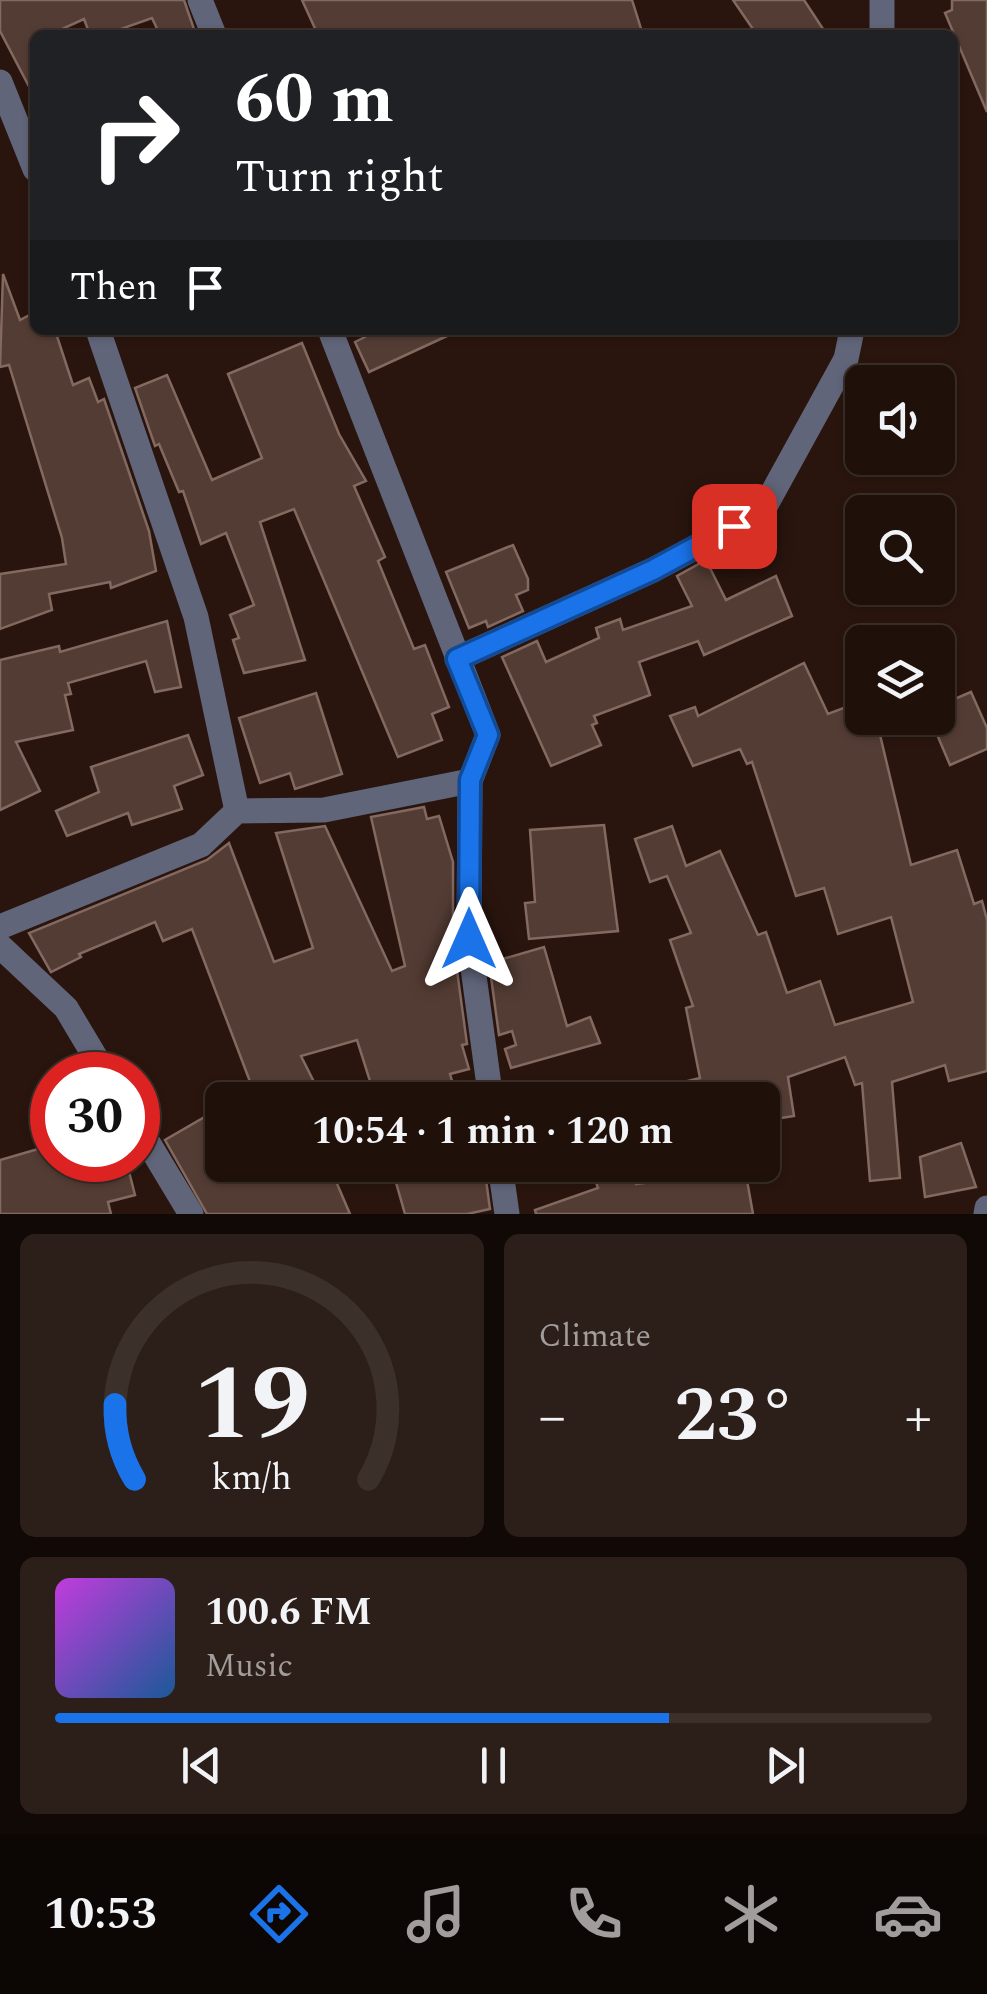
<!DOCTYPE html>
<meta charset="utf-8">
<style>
body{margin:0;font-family:Spectral,serif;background:#2c1e18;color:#f1f3f6;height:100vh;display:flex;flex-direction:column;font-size:38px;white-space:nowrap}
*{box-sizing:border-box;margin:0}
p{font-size:32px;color:#a19d9c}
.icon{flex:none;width:55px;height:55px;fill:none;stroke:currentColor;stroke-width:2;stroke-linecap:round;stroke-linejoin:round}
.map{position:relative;height:1214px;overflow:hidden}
.panel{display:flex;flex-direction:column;gap:20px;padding:20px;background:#110906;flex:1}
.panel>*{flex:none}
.guide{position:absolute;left:30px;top:30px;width:928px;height:305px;border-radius:15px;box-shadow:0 2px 8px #0004,0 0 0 2px #3c302b;background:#202124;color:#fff;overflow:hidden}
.tools{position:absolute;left:845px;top:365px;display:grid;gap:20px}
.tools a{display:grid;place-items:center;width:110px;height:110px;border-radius:15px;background:#1f100a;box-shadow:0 2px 8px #0004,0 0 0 2px #3c302b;font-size:50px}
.speed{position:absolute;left:30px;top:1052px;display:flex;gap:20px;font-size:50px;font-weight:700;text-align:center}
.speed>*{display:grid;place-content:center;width:130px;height:130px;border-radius:50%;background:#1f100a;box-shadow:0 2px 8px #0004,0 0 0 2px #3c302b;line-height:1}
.speed .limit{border:15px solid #d22;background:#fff;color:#111}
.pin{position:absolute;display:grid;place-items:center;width:85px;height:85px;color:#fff;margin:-42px;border-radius:20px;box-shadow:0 5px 15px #0006}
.me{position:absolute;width:110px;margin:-55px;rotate:0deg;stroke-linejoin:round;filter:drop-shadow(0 0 8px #0008)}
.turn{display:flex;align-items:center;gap:35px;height:210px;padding:0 40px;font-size:45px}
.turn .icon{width:130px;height:130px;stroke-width:2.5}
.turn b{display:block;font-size:70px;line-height:85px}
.then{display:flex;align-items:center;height:95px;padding:0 40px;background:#0003;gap:20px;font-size:38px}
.big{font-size:75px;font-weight:700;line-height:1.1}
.panel .widget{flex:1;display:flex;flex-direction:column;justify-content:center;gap:15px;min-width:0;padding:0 35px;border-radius:15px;background:#2c1e18}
.panel .dial{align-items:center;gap:0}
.dial svg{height:260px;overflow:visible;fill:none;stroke:#3c302b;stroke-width:7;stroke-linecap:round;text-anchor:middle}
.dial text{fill:#f1f3f6;stroke:none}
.song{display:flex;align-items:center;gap:30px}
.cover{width:120px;height:120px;border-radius:15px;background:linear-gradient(135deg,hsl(290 70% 55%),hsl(210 70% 35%))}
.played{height:10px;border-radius:5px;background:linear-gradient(90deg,#1a73e8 70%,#3c302b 70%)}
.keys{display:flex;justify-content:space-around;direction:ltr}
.heat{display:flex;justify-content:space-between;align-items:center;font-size:55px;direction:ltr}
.panel .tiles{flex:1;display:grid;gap:20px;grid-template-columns:1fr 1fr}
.widget:last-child{grid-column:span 2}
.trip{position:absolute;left:205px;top:1082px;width:575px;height:100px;border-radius:15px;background:#1f100a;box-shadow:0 2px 8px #0004,0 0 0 2px #3c302b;font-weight:700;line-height:100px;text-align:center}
.tabs{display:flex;height:160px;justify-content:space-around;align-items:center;background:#0c0604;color:#a19d9c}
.tabs .icon{width:70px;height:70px}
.tabs .current{color:#1a73e8}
.tabs b{font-size:45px;color:#f1f3f6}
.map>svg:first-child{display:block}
</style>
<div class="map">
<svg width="987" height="1214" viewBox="0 0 987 1214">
<rect width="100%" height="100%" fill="#29150e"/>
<!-- building -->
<g fill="#533c33" stroke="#836960" stroke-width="2.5">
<path d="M0,0H184L196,35H160L152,18L104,35H90L84,19L49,35H35V98L0,31Z"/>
<path d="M302,0H632L643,35H318Z"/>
<path d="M733,0H804L827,35H757Z"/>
<path d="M952,0H987V112L945,13L952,10Z"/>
<path d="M3,274L20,320L35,312V330H55L73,385L89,378L98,402L104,399L149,531L156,571L111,588L110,582L49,594L52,610L0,629V574L66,564L62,538L9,365L0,367Z"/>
<path d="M361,330H460L369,372L355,342L365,337Z"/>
<path d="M302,343L339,434L366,481L354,486L385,557L378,561L414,649L425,645L449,707L432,714L442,740L398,757L294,509L260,522L305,660L244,673L233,640L239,638L230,615L254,605L226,533L201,544L183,491L179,492L159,444L155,446L135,388L167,375L212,480L262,458L228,374Z"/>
<path d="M513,545L528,579V590L516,595L523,611L488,627L486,621L469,628L446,572Z"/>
<path d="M706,560L726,600L776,576L792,616L704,655L698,641L639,662L650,695L594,716L597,723L592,725L601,745L551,766L502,657L537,641L546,662L599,638L596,628L620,619L623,630L692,606L677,576Z"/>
<path d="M167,621L181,687L155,692L146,661L68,683L71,694L65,695L73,730L16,742L40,791L0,810V660L59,646L60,652Z"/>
<path d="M804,663L828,714L862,701V718H876L911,865L957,850L974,904L982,901L987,920V1071L949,1081L945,1065L892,1082L900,1178L870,1181L862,1083L855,1085L845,1057L788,1077L794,1116L768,1120L765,1100H652L651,1090L700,1078L686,1008L693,1006L670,940L691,933L667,876L650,882L635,839L672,826L686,866L720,851L758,935L766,932L787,993L820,981L835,1025L913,1002L891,917L838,934L824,888L796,896L752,762L747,764L740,749L693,766L670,716L695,707L698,716Z"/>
<path d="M971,692L987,728V749L950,765L930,718H938V706Z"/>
<path d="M316,693L342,774L295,789L290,773L260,783L239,718Z"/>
<path d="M188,735L203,775L174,786L182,809L132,825L128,813L67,836L56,811L99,792L91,767Z"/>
<path d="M424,807L427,819L439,816L453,862V941L467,1044L462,1045L469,1069L450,1074L456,1095L441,1100H376L357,1040L301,1056L314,1082L301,1088L307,1100H257L192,929L163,941L155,922L79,954L81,957L51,972L29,933L207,860L229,843L274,962L313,948L276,833L325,826L392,971L405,966L371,817Z"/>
<path d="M604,825L618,931L529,939L525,903L535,902L530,830Z"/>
<path d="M544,947L567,1026L590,1017L600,1043L511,1068L505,1049L516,1045L512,1031L499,1035L489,963Z"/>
<path d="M222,1107V1165H329L350,1214H207L165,1140Z"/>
<path d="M961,1143L976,1187L925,1197L920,1157Z"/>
<path d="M52,1145V1160H126L135,1195L108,1202L111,1214H0V1160Z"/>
<path d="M391,1165H484L490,1209L467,1214H405Z"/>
<path d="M607,1165H630L636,1184L745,1169L753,1214H536L535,1210L598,1188L592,1170Z"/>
</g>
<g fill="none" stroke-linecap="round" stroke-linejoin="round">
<!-- street -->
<g stroke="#61657a" stroke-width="25">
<path d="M200,0L214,35"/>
<path d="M882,0V35"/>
<path d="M0,82L35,169"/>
<path d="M98,330L196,617L237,811"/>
<path d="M330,330L488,735L470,781L469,939L491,1100"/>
<path d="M457,659L653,570L762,512L846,359L852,330"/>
<path d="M0,927L201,845L237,811L324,810L470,781"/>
<path d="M0,946L66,1008L106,1075"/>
<path d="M138,1126L191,1214"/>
<path d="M500,1165L507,1214"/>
<path d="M986,1214L987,1208"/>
</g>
</g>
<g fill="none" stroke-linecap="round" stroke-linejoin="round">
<defs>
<path id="route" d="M469,939L470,780L488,735L457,659L653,570L734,526"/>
</defs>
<!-- route casing -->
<use href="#route" stroke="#114b97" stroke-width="25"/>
<!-- route -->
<use href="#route" stroke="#1a73e8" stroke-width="18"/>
</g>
</svg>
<div class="tools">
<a><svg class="icon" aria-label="sound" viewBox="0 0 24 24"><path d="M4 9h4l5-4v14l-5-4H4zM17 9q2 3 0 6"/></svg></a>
<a><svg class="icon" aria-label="search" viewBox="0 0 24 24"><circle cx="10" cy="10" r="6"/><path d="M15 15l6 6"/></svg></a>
<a><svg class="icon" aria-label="layers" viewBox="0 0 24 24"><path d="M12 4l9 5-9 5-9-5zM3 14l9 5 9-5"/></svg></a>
</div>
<div class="speed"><div class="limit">30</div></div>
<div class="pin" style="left:734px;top:526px;background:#d93025"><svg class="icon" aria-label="arrive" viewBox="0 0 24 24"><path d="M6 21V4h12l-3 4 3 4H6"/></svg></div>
<svg class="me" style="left:469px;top:939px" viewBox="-20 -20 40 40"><path d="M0-17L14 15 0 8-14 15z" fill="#1a73e8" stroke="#fff" stroke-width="4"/></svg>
<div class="trip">10:54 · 1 min · 120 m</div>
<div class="guide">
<div class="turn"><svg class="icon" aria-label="right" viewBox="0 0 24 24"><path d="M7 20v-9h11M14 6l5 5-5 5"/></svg><div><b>60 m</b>Turn right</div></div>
<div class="then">Then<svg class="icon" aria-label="arrive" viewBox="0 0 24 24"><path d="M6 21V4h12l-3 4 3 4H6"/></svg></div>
</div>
</div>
<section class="panel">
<div class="tiles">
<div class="widget dial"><svg viewBox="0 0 100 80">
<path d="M14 69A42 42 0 1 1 86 69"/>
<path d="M14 69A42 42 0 0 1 8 46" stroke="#1a73e8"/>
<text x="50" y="56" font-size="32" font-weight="700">19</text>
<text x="50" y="72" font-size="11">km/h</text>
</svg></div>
<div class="widget"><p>Climate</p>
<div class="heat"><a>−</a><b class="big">23°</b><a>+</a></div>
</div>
<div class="widget">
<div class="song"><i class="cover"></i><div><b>100.6 FM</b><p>Music</p></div></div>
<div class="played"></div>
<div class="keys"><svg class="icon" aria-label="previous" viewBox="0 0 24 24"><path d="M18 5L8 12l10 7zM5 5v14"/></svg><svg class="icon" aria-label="pause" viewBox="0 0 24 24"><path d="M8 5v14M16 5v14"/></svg><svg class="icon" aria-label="next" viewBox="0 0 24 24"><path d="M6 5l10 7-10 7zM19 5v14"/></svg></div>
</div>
</div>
</section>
<nav class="tabs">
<b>10:53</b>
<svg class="icon current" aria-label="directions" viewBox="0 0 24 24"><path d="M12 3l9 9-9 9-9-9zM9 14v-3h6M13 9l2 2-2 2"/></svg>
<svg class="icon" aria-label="music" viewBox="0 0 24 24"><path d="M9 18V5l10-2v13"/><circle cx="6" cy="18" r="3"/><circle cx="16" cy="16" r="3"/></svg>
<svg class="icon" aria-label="phone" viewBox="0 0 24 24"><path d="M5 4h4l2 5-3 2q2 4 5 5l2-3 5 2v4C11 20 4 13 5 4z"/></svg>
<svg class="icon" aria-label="climate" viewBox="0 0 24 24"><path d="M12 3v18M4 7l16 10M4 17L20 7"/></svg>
<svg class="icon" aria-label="car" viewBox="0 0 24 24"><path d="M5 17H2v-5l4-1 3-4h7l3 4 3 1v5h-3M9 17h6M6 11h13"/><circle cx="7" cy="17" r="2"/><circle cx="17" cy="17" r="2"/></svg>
</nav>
